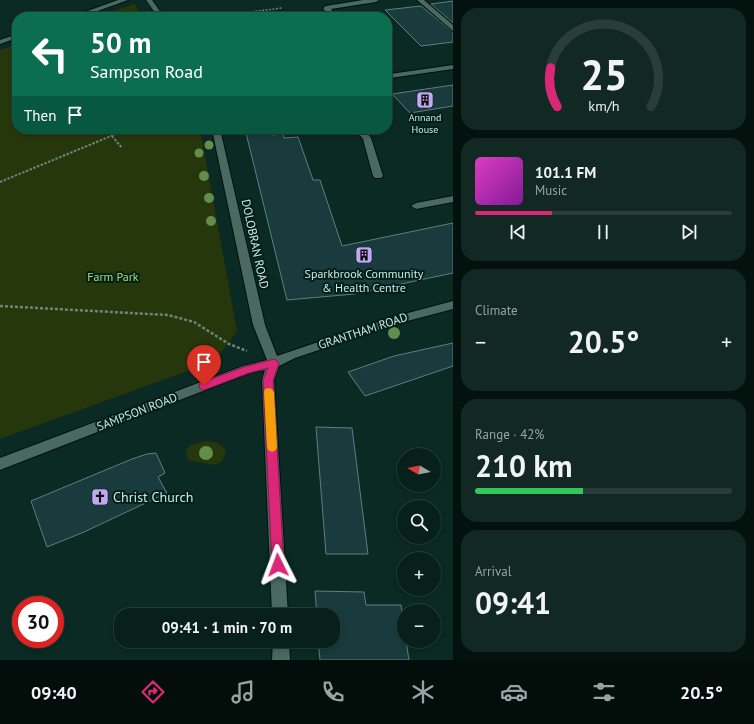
<!DOCTYPE html>
<meta charset="utf-8">
<style>
body{margin:0;font-family:"PT Sans",sans-serif;background:#112823;color:#f1f3f6;height:100vh;display:flex;flex-direction:column;font-size:15px;white-space:nowrap}
*{box-sizing:border-box;margin:0}
p{font-size:13px;color:#98a3a2}
.icon{flex:none;width:22px;height:22px;fill:none;stroke:currentColor;stroke-width:2;stroke-linecap:round;stroke-linejoin:round}
.map{position:relative;flex:1;overflow:hidden}
.drawer{display:flex;flex-direction:column;gap:8px;padding:8px;background:#04120e;width:301px}
.drawer>*{flex:none}
.top-card{position:absolute;left:12px;top:12px;width:380px;height:122px;border-radius:16px;box-shadow:0 2px 6px #0003,0 0 0 1px #293e39;background:#0b6e4f;color:#fff;overflow:hidden}
.needle{width:26px;rotate:280deg}
.buttons{position:absolute;left:397px;top:448px;display:grid;gap:8px}
.buttons a{display:grid;place-items:center;width:44px;height:44px;border-radius:50%;background:#08201a;box-shadow:0 2px 6px #0003,0 0 0 1px #293e39;font-size:20px}
.speed{position:absolute;left:12px;top:596px;display:flex;gap:8px;font-size:20px;font-weight:700;text-align:center}
.speed>*{display:grid;place-content:center;width:52px;height:52px;border-radius:50%;background:#08201a;box-shadow:0 2px 6px #0003,0 0 0 1px #293e39;line-height:1}
.speed .limit{border:6px solid #d22;background:#fff;color:#111}
.pin{position:absolute;display:grid;place-items:center;width:34px;height:34px;color:#fff;margin:-41px -17px;border-radius:50% 50% 50% 0;rotate:-45deg;box-shadow:0 0 4px #0007}
.pin .icon{rotate:45deg}
.me{position:absolute;width:44px;margin:-22px;rotate:357deg;stroke-linejoin:round;filter:drop-shadow(0 0 3px #0008)}
.turn{display:flex;align-items:center;gap:14px;height:84px;padding:0 12px;font-size:18px}
.turn .icon{width:52px;height:52px;stroke-width:2.5}
.turn b{display:block;font-size:28px;line-height:34px}
.then{display:flex;align-items:center;height:38px;padding:0 12px;background:#0003;gap:8px;font-size:15px}
.big{font-size:30px;font-weight:600;line-height:1.1}
.drawer .widget{flex:1;display:flex;flex-direction:column;justify-content:center;gap:6px;min-width:0;padding:0 14px;border-radius:16px;background:#112823}
.drawer .dial{align-items:center;gap:0}
.dial svg{height:104px;overflow:visible;fill:none;stroke:#293e39;stroke-width:7;stroke-linecap:round;text-anchor:middle}
.dial text{fill:#f1f3f6;stroke:none}
.song{display:flex;align-items:center;gap:12px}
.cover{width:48px;height:48px;border-radius:6px;background:linear-gradient(135deg,hsl(310 70% 55%),hsl(290 70% 35%))}
.played{height:4px;border-radius:2px;background:linear-gradient(90deg,#db2777 30%,#293e39 30%)}
.keys{display:flex;justify-content:space-around;direction:ltr}
.heat{display:flex;justify-content:space-between;align-items:center;font-size:22px;direction:ltr}
.charge{height:6px;border-radius:3px;background:linear-gradient(90deg,#34c759 42%,#293e39 0)}
.trip{position:absolute;left:114px;top:608px;width:226px;height:40px;border-radius:16px;background:#08201a;box-shadow:0 2px 6px #0003,0 0 0 1px #293e39;font-weight:600;line-height:40px;text-align:center}
.tabs{display:flex;height:64px;justify-content:space-around;align-items:center;background:#030d0a;color:#98a3a2}
.tabs .icon{width:28px;height:28px}
.tabs .current{color:#db2777}
.tabs b{font-size:18px;color:#f1f3f6}
main{display:flex;flex:1;min-height:0}
.map>svg:first-child{display:block}
</style>
<main>
<div class="map">
<svg width="453" height="660" viewBox="0 0 453 660">
<rect width="100%" height="100%" fill="#0a2a23"/>
<!-- green -->
<g fill="#27370c">
<path d="M135,4L142,17H95Z"/>
<path d="M17,44V129H200L237,331L215,361L0,439V50Z"/>
<path d="M206,441C214,442 222,443 226,452L222,461L215,465L188,460L186,451L190,445Z"/>
</g>
<!-- building -->
<g fill="#193b3d" stroke="#5c7f81">
<path d="M453,1V23L431,4Z"/>
<path d="M421,6L453,32V42L421,46L385,10Z"/>
<path d="M453,85V106L410,113L392,94Z"/>
<path d="M245,129H271L272,135L283,134L284,138L298,137L313,180H320L342,246L453,223V273L354,294L287,300Z"/>
<path d="M453,343V366L365,396L348,372L394,356Z"/>
<path d="M316,427L352,428L368,554H326Z"/>
<path d="M156,453L165,473L158,477L167,493L84,532L47,547L31,501L132,459L147,454Z"/>
<path d="M315,591L364,592L366,605H401L404,624V641H406L409,660H320L318,641H333V615H317Z"/>
</g>
<g fill="none" stroke-linecap="round" stroke-linejoin="round">
<defs>
<g id="minor">
<path d="M118,0H128L81,17H71Z"/>
<path d="M146,0H152L164,17H158Z"/>
<path d="M363,0H379L376,2L331,9L336,17H329L323,8L326,6Z"/>
<path d="M417,0H424L453,25V31Z"/>
<path d="M17,34V38L0,44V40Z"/>
<path d="M453,65V69L390,78L387,77V74H390Z"/>
<path d="M212,129H220L265,325L277,356L389,318L453,301V309L396,324L295,358L279,366L274,380L288,615H272L262,380L265,370L249,373L0,470V458L243,366L267,360L253,325Z"/>
<path d="M355,129H364L371,138L383,176L381,178H375L373,176L363,139Z"/>
<path d="M453,196V202L416,209L411,206L416,203Z"/>
<path d="M273,641H289L290,660H272Z"/>
</g>
</defs>
<!-- minor casing -->
<use href="#minor" stroke="#00110d" stroke-width="2"/>
<!-- path-far2 -->
<path stroke="#6b857f" stroke-width="1.5" stroke-dasharray="2 1.5" stroke-linecap="butt" d="M210,17L282,8"/>
<!-- path-far1 -->
<g stroke="#6b857f" stroke-width="2" stroke-dasharray="2.5 1.5" stroke-linecap="butt">
<path d="M112,136L122,148"/>
<path d="M0,182L128,129"/>
</g>
<!-- path -->
<path stroke="#6b857f" stroke-width="2.5" stroke-dasharray="3 2" stroke-linecap="butt" d="M0,306L168,315L194,322L229,344L247,351"/>
<!-- minor -->
<use href="#minor" fill="#496961" fill-rule="evenodd"/>
</g>
<!-- trees -->
<g fill="#648c4b">
<circle cx="209" cy="145" r="4.5"/>
<circle cx="199" cy="153" r="4.5"/>
<circle cx="204" cy="176" r="5"/>
<circle cx="209" cy="198" r="5"/>
<circle cx="211" cy="221" r="5"/>
<circle cx="394" cy="333" r="6"/>
<circle cx="206" cy="453" r="7"/>
</g>
<!-- route -->
<path fill="#db2777" stroke="#8e194d" d="M274,359L279,363L273,380L284,565L282,569L278,570L273,569L272,565L263,380L268,368L249,373L204,390L200,389L199,386L200,383L244,367Z"/>
<!-- slow -->
<path fill="#f59e0b" d="M269,388L272,389L274,392L277,447L276,450L272,452L268,450L267,447L264,392L265,389Z"/>
<!-- icons -->
<defs>
<symbol id="building-square" viewBox="-11 -11 22 22"><rect x="-9" y="-9" width="18" height="18" rx="4" fill="#c2a8f3" stroke="#01201a"/><path d="M-4-6H4V6H1V3H-1V6H-4ZM-2.5-4.3h1.7v1.8h-1.7ZM.8-4.3h1.7v1.8H.8ZM-2.5-1h1.7V.8h-1.7ZM.8-1h1.7V.8H.8Z" fill="#111"/></symbol>
<symbol id="church-square" viewBox="-11 -11 22 22"><rect x="-9" y="-9" width="18" height="18" rx="4" fill="#c2a8f3" stroke="#01201a"/><path d="M-1.2-6h2.4v3.5h3.3v2.4h-3.3V6h-2.4V-.1h-3.3v-2.4h3.3Z" fill="#111"/></symbol>
</defs>
<g fill-rule="evenodd">
<use href="#building-square" x="415" y="90" width="20" height="20"/>
<use href="#building-square" x="354" y="245" width="20" height="20"/>
<use href="#church-square" x="90" y="487" width="20" height="20"/>
</g>
<g text-anchor="middle" stroke-width="4" stroke-linejoin="round" paint-order="stroke">
<!-- far-poi labels -->
<g font-size="10" fill="#d3e5e0" stroke="#01201a">
<text x="425" y="121">Annand<tspan x="425" dy="12">House</tspan></text>
</g>
<!-- street labels -->
<g font-size="12" fill="#d3e5e0" stroke="#01201a">
<text transform="translate(255 244) rotate(78)" y="4">DOLOBRAN ROAD</text>
<text transform="translate(363 331) rotate(-18)" y="4">GRANTHAM ROAD</text>
<text transform="translate(137 412) rotate(-21)" y="4">SAMPSON ROAD</text>
</g>
<!-- poi labels -->
<g font-size="12" fill="#d3e5e0" stroke="#01201a">
<text x="364" y="278">Sparkbrook Community<tspan x="364" dy="14">&amp; Health Centre</tspan></text>
</g>
<!-- park labels -->
<g font-size="12" fill="#addd6c" stroke="#01201a">
<text x="113" y="281">Farm Park</text>
</g>
<!-- near-poi labels -->
<g font-size="14" fill="#d3e5e0" stroke="#01201a" text-anchor="start">
<text x="113" y="502">Christ Church</text>
</g>
</g>
</svg>
<div class="buttons">
<a><svg class="needle" viewBox="-14 -14 28 28"><path d="M0-13l5 13h-10z" fill="#e53935"/><path d="M0 13l5-13h-10z" fill="#98a3a2"/></svg></a>
<a><svg class="icon" aria-label="search" viewBox="0 0 24 24"><circle cx="10" cy="10" r="6"/><path d="M15 15l6 6"/></svg></a>
<a>+</a>
<a>−</a>
</div>
<div class="speed"><div class="limit">30</div></div>
<div class="pin" style="left:204px;top:386px;background:#d93025"><svg class="icon" aria-label="arrive" viewBox="0 0 24 24"><path d="M6 21V4h12l-3 4 3 4H6"/></svg></div>
<svg class="me" style="left:278px;top:565px" viewBox="-20 -20 40 40"><path d="M0-17L14 15 0 8-14 15z" fill="#db2777" stroke="#fff" stroke-width="4"/></svg>
<div class="trip">09:41 · 1 min · 70 m</div>
<div class="top-card">
<div class="turn"><svg class="icon" aria-label="left" viewBox="0 0 24 24"><path d="M17 20v-9H6M10 6l-5 5 5 5"/></svg><div><b>50 m</b>Sampson Road</div></div>
<div class="then">Then<svg class="icon" aria-label="arrive" viewBox="0 0 24 24"><path d="M6 21V4h12l-3 4 3 4H6"/></svg></div>
</div>
</div>
<section class="drawer">
<div class="widget dial"><svg viewBox="0 0 100 80">
<path d="M14 69A42 42 0 1 1 86 69"/>
<path d="M14 69A42 42 0 0 1 9 39" stroke="#db2777"/>
<text x="50" y="56" font-size="32" font-weight="700">25</text>
<text x="50" y="72" font-size="11">km/h</text>
</svg></div>
<div class="widget">
<div class="song"><i class="cover"></i><div><b>101.1 FM</b><p>Music</p></div></div>
<div class="played"></div>
<div class="keys"><svg class="icon" aria-label="previous" viewBox="0 0 24 24"><path d="M18 5L8 12l10 7zM5 5v14"/></svg><svg class="icon" aria-label="pause" viewBox="0 0 24 24"><path d="M8 5v14M16 5v14"/></svg><svg class="icon" aria-label="next" viewBox="0 0 24 24"><path d="M6 5l10 7-10 7zM19 5v14"/></svg></div>
</div>
<div class="widget"><p>Climate</p>
<div class="heat"><a>−</a><b class="big">20.5°</b><a>+</a></div>
</div>
<div class="widget"><p>Range · 42%</p><b class="big">210 km</b><div class="charge"></div></div>
<div class="widget"><p>Arrival</p><b class="big">09:41</b></div>
</section>
</main>
<nav class="tabs">
<b>09:40</b>
<svg class="icon current" aria-label="directions" viewBox="0 0 24 24"><path d="M12 3l9 9-9 9-9-9zM9 14v-3h6M13 9l2 2-2 2"/></svg>
<svg class="icon" aria-label="music" viewBox="0 0 24 24"><path d="M9 18V5l10-2v13"/><circle cx="6" cy="18" r="3"/><circle cx="16" cy="16" r="3"/></svg>
<svg class="icon" aria-label="phone" viewBox="0 0 24 24"><path d="M5 4h4l2 5-3 2q2 4 5 5l2-3 5 2v4C11 20 4 13 5 4z"/></svg>
<svg class="icon" aria-label="climate" viewBox="0 0 24 24"><path d="M12 3v18M4 7l16 10M4 17L20 7"/></svg>
<svg class="icon" aria-label="car" viewBox="0 0 24 24"><path d="M5 17H2v-5l4-1 3-4h7l3 4 3 1v5h-3M9 17h6M6 11h13"/><circle cx="7" cy="17" r="2"/><circle cx="17" cy="17" r="2"/></svg>
<svg class="icon" aria-label="filters" viewBox="0 0 24 24"><path d="M4 7h16M4 17h16"/><circle cx="9" cy="7" r="2"/><circle cx="15" cy="17" r="2"/></svg>
<b>20.5°</b>
</nav>
